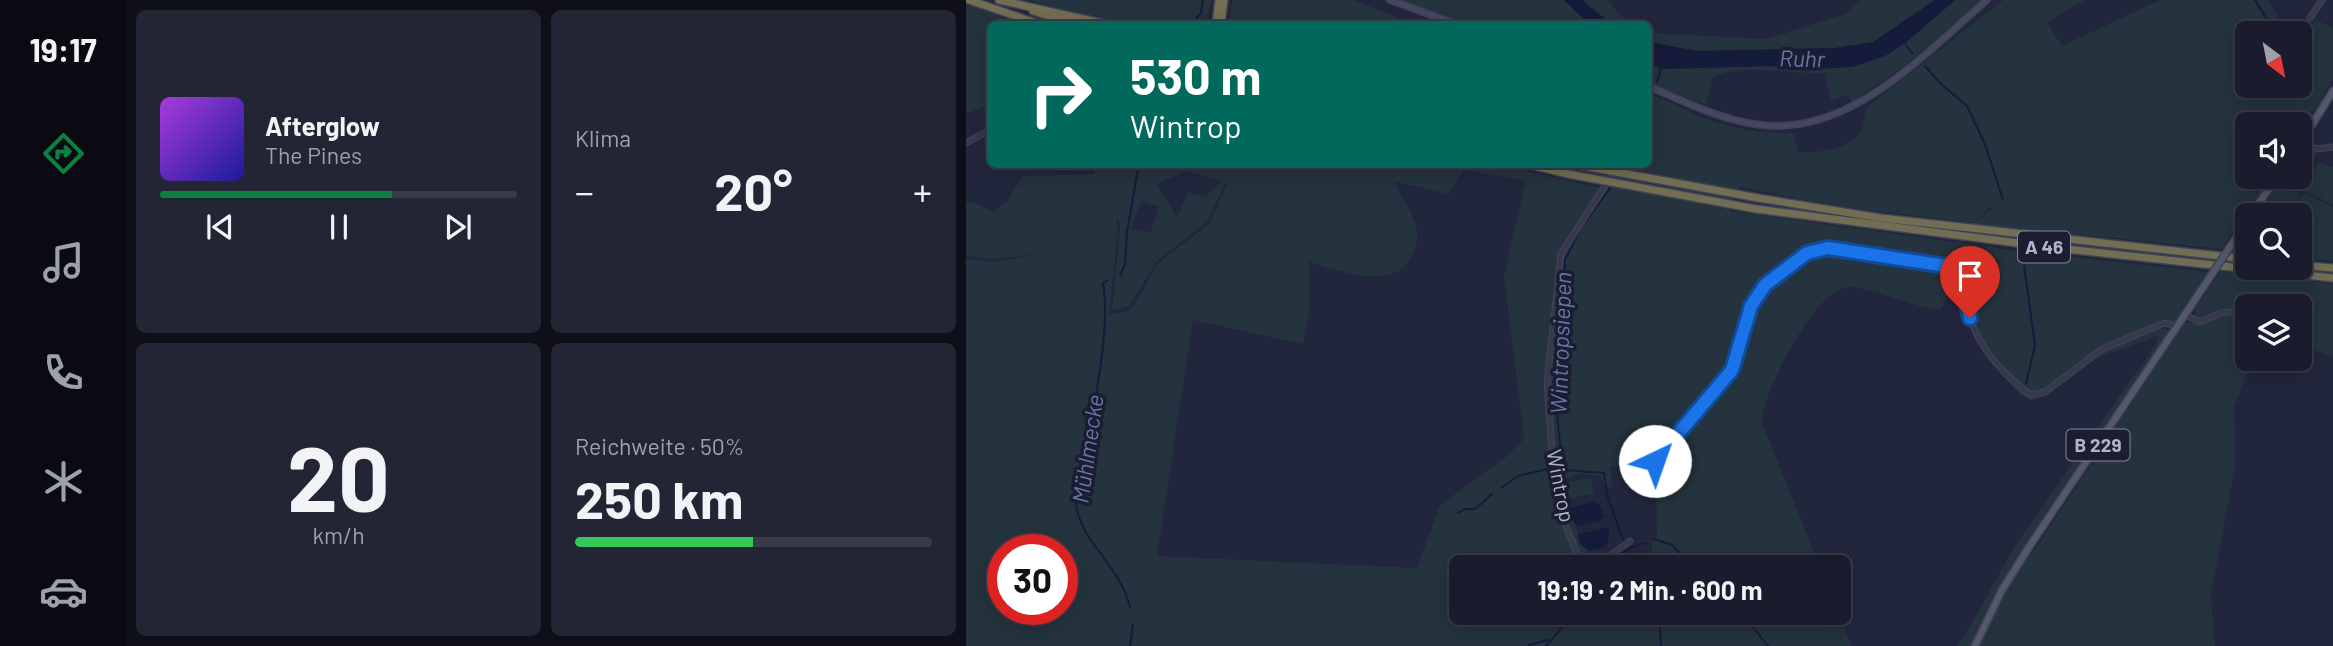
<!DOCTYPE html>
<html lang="de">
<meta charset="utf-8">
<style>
body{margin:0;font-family:Barlow,sans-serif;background:#232535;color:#f1f3f6;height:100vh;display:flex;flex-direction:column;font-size:26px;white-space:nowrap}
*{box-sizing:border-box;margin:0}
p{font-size:23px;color:#9fa1aa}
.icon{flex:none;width:38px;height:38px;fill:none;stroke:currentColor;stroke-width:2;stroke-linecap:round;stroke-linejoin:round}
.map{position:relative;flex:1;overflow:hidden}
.drawer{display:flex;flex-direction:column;gap:10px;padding:10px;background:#0e0f19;width:840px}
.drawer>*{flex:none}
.banner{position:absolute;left:21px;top:21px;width:665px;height:147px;border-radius:10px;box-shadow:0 4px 18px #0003,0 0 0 2px #383a49;background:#00695c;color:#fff;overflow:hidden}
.needle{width:46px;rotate:148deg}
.tools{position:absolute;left:1269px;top:21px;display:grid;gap:14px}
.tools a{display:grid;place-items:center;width:77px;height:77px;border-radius:10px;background:#1a1c2d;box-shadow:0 4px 18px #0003,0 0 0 2px #383a49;font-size:35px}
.speed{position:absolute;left:21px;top:534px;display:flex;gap:14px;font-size:35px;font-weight:700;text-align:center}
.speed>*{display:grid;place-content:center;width:91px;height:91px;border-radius:50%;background:#1a1c2d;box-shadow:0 4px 18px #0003,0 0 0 2px #383a49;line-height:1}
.speed .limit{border:10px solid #d22;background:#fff;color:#111}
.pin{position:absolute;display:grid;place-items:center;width:60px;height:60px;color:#fff;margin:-72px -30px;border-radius:50% 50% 50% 0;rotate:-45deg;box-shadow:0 0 7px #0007}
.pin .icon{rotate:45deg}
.me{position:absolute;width:77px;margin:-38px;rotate:42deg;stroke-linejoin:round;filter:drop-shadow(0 0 5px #0008)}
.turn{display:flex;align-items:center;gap:24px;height:147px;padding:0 28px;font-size:32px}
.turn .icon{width:91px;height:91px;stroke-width:2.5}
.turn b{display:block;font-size:49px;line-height:60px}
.big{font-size:52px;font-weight:700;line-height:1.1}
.drawer .card{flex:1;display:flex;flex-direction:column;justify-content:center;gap:10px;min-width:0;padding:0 24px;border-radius:10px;background:#232535}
.drawer .dial{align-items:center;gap:0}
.dial b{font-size:91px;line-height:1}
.song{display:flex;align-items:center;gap:21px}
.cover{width:84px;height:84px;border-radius:10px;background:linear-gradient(135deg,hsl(280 70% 55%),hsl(240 70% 35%))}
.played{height:7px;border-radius:4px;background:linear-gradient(90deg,#0b8043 65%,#383a49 65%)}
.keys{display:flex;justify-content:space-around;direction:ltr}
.heat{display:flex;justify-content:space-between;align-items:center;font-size:38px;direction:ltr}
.charge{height:10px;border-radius:5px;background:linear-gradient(90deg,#34c759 50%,#383a49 0)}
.drawer .tiles{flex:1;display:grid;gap:10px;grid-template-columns:repeat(2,1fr)}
.trip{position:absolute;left:483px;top:555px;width:402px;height:70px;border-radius:10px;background:#1a1c2d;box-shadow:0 4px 18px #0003,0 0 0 2px #383a49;font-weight:700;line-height:70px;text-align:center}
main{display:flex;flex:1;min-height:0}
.menu{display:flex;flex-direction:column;width:126px;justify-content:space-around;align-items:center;background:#0a0b12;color:#9fa1aa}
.menu .icon{width:49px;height:49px}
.menu .current{color:#0b8043}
.menu b{font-size:32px;color:#f1f3f6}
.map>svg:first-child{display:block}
</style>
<main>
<nav class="menu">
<b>19:17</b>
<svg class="icon current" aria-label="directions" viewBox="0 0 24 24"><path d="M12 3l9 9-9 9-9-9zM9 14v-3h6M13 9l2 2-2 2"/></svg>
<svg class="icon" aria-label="music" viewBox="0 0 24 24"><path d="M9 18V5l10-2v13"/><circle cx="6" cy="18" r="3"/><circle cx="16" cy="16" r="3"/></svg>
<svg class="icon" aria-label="phone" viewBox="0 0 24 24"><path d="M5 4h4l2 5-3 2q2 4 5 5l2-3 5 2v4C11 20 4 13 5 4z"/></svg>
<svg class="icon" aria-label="climate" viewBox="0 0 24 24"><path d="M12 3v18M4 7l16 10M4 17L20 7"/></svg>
<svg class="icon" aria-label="car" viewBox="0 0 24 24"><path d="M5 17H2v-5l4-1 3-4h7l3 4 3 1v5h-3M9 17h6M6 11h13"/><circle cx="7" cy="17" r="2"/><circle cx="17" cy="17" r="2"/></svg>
</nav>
<section class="drawer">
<div class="tiles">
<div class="card">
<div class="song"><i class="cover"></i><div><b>Afterglow</b><p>The Pines</p></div></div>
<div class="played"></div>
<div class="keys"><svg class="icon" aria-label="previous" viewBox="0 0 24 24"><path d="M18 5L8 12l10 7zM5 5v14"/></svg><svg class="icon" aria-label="pause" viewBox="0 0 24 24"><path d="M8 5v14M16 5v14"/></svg><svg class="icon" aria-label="next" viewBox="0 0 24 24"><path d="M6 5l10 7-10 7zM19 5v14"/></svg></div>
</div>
<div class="card"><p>Klima</p>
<div class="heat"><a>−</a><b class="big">20°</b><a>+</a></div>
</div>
<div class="card dial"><b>20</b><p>km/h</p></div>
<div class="card"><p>Reichweite · 50%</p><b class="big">250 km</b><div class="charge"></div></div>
</div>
</section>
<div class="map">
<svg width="1367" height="646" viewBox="0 0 1367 646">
<rect width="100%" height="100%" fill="#22263c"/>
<!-- green -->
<g fill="#24333d" fill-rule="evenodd">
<path d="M0,0L2,3L53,24H24V105L0,114Z"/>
<path d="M61,0H246L239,24H157Z"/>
<path d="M266,0H387L449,24H263Z"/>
<path d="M432,0H598L623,24H502Z"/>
<path d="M616,0H641L664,24H645Z"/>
<path d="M895,0H969L907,42L869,48L730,51L683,42L682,33L802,39L881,13Z"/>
<path d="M989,0H1015L937,67L886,102L881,95L865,101L859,73C828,75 773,62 746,78L740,105L683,83V63L697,69L805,66L829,70L886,67L919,56L943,40Z"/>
<path d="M1037,0H1119L1081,22L1096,46L1194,0H1302L1320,30L1330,33H1281V86H1334V36L1341,40L1350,19L1367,29V79L1334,134V124H1281V177H1306L1281,214L1274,216L1272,224L1256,249L1009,224L1031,203L1023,208L1009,223L864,205L773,187L763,211L1032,248L1036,256L1033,249L1242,272L1210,320L1194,325L1195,328L1205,330L1058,550L1066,554L1218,323H1236L1250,315L1268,313L1276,321L1277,338L1268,367L1272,368L1281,334V359H1287L1268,407L1269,466L1245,595L1249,646H990L999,635L1049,546L1190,344L1192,336L1133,357L1079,397L1065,400L1054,395L1031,368L1033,367L1049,380L1013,334L992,268L987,270L992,275L986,276L987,284L974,310C947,307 902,286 881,287C850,288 795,395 796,423L854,567H685L686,541L691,540L690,463L698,458L769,368L787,307L800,285L845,254L842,250L800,280L783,304L766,367L695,455C680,465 661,465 644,466L646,487H639L635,476L614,474L598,479L599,483L625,478L628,494L601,499L602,513L610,526L614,544L623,551L660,552L661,567H495V612L872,613L886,646H0V259L30,262L72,254L31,259L0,256V202H6L28,212L41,201L57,176L128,174L129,164H529L635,188L650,165L682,164L683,96C701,98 716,109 733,116C765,129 795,133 828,133L832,152C847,155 887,147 895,132C898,125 899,116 899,109ZM498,170L560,181L538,276L558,439L540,457L474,505L451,568L191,556L227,320L337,344L344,309L343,262C370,269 428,293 445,257C449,248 452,241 451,231C449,214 434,196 428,181L482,194ZM221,171L255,181L239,197L223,192L211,217L191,184ZM260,182L262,183L243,224L192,263L168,306L162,311L143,314L152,232L150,219H152L154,227L146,310L163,306L191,261L241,222ZM175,201L193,207L184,233L165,229ZM37,550H96V609H37Z"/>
<path d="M1336,147L1352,151L1324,215H1291L1317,177H1334V151Z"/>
<path d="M1352,161L1367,167V204L1339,192Z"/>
<path d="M1337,193L1367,207V261L1334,258V215H1325Z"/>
<path d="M1255,271L1367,284V357L1334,345V306H1281V327C1275,302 1252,309 1235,320L1229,318L1230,307Z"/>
</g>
<!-- water -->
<g fill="#151b3a">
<path d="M598,0H616L645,24H623Z"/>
<path d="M969,0H989L943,40L919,56L886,67L829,70L805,66L696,69L683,63V42L730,51L869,48L907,42Z"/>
<path d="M627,502L633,505L638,516L633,521L610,526L602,509Z"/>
<path d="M639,528H644L641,546L623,551L614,544L612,534Z"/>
</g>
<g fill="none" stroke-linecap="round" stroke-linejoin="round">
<!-- stream -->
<g stroke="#151b3a" stroke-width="2">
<path d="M1289,0L1309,33"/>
<path d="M226,24L235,13L237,0"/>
<path d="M938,42L946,53"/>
<path d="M959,66L974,83L1001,106L1019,144L1037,200"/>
<path d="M691,82L695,69"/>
<path d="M682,109L685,98"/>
<path d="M656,171L660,164"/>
<path d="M647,184L614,230L599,260L590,402L596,466L599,470L638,473L642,498L658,542"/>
<path d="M1058,265L1069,345L1060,384"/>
<path d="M154,275L159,264L161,232L173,164"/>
<path d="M142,280L137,283C146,332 124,421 116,474C115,485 108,499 111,510C120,547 154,566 164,607"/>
<path d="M535,488L552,476L582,469"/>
<path d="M492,513L499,509H509L526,494"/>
<path d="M688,539L706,545L727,567"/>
<path d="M662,549L663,567"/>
<path d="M643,558C658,554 663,546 680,543"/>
<path d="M616,567L638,559"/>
<path d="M693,612L695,646"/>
<path d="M769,612L786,626L802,646"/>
<path d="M563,645L582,640"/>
<path d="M164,646L167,624"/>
<path d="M580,646L595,629L588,612"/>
</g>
<defs>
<g id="street">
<path d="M1344,18L1356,0"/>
<path d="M0,143L24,130"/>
<path d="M1334,143L1351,149L1367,147"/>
<path d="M653,164L595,254L581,383L587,464L596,516L612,556L617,559L642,557L664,541"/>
<path d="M1219,315L1234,322C1249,317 1258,307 1275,315L1278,321"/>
<path d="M672,466L696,457L766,370L785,306L799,285L841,253L862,248L987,266C1000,280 999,300 1004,318C1013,347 1040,378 1065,395L1079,392L1136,349L1198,323L1211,326"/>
</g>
<g id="secondary">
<path d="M424,0L490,24"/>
<path d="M682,86C717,101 750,118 788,124C881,140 957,55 1021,0"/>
</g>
<g id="primary">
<path d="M1334,144L1367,91"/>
<path d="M1285,215L1311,177"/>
<path d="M1009,646L1036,590L1063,547L1224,307"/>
</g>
<g id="highway">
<path d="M3,0L73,24"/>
<path d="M33,0L140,24"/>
<path d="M67,11L107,24"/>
<path d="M250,24L253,0"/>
<path d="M255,24L258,0"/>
<path d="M561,164L602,174"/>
<path d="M792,198L915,218L1281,259"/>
<path d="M790,209L1090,248L1367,278"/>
<path d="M1334,265L1367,268"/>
</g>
</defs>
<!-- street casing -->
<use href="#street" stroke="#3f4255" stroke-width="7"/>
<!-- secondary casing -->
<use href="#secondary" stroke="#3f4255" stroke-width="8"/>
<!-- primary casing -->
<use href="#primary" stroke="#3f4255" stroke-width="9"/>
<!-- highway casing -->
<use href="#highway" stroke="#3e4154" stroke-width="10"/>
<!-- street -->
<use href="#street" stroke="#36394c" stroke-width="4.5"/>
<!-- secondary -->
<use href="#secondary" stroke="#44475f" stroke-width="5"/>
<!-- primary -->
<use href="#primary" stroke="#54586c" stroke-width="6"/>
<!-- highway -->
<use href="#highway" stroke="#726e53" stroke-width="7"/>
<defs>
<path id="primary-bridge" d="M1224,307L1278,226"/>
<g id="highway-bridge">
<path d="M607,164L792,198"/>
<path d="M602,174L790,209"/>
</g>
</defs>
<!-- primary-bridge casing -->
<use href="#primary-bridge" stroke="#3f4255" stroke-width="9" stroke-linecap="butt"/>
<!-- highway-bridge casing -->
<use href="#highway-bridge" stroke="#3e4154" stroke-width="10" stroke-linecap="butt"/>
<!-- primary-bridge -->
<use href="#primary-bridge" stroke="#54586c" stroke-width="6"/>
<!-- highway-bridge -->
<use href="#highway-bridge" stroke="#726e53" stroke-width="7"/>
</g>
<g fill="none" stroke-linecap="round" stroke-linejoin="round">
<defs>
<path id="route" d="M689,461L766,370L785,306L799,285L841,253L862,248L987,267L995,275L1004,318"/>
</defs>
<!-- route casing -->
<use href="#route" stroke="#114b97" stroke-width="18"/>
<!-- route -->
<use href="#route" stroke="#1a73e8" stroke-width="12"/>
</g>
<g text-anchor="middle" stroke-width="7" stroke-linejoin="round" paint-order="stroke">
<!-- shield labels -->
<g fill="#1b1e31" stroke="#84879b" stroke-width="2">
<rect x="1052" y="231.5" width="52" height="31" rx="5"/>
<rect x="1100.5" y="429.5" width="63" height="31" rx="5"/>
</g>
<g font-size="19" font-weight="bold" fill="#b1b4c8">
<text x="1078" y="254">A 46</text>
<text x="1132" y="452">B 229</text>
</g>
<!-- street labels -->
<g font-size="21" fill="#b1b4c8" stroke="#1b1e31">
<text transform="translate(594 486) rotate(79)" y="7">Wintrop</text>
</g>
<!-- water labels -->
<g font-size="23" font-style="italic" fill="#6974a8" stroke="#1b1e31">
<text transform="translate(836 59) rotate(1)" y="8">Ruhr</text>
<text transform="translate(595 343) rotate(-88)" y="8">Wintropsiepen</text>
<text transform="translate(122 449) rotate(-82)" y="8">Mühlmecke</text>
</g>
</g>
</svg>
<div class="tools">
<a><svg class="needle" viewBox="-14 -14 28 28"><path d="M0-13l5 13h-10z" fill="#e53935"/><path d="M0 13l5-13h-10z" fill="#9fa1aa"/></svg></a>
<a><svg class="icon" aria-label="sound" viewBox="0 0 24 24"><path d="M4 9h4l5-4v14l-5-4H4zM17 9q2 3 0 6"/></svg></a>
<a><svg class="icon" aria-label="search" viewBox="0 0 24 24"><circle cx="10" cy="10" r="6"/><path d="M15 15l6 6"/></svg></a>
<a><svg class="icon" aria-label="layers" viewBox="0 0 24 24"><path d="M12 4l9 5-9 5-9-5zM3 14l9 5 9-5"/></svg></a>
</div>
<div class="speed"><div class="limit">30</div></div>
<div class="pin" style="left:1004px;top:318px;background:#d93025"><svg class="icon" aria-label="arrive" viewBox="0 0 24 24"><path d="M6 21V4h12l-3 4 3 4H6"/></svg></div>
<svg class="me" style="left:689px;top:461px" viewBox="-20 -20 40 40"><circle r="19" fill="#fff"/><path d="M0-13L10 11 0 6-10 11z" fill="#1a73e8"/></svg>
<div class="trip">19:19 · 2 Min. · 600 m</div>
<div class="banner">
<div class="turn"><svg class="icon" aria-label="right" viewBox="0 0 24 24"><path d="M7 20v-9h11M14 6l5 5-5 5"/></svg><div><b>530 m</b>Wintrop</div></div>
</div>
</div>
</main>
